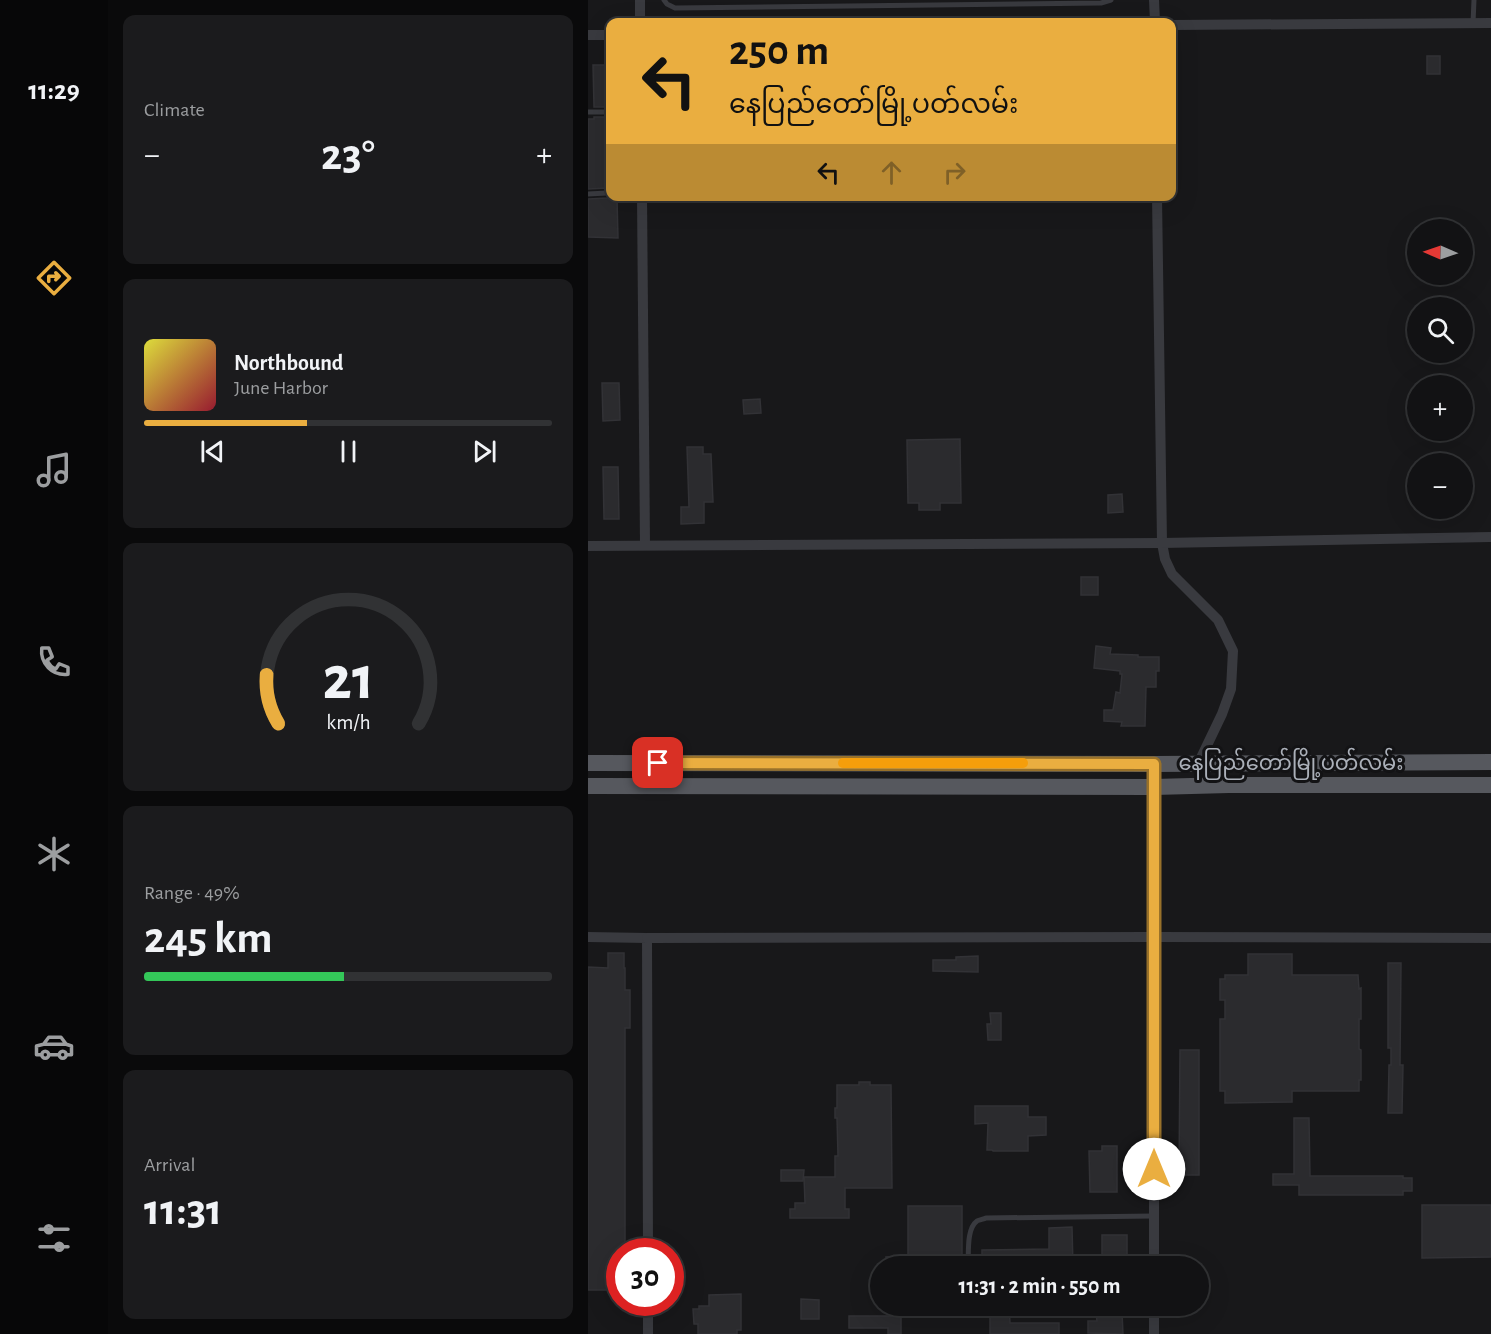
<!DOCTYPE html>
<meta charset="utf-8">
<style>
body{margin:0;font-family:"Alegreya Sans","Noto Sans Myanmar",sans-serif;background:#1b1b1d;color:#f1f3f6;height:100vh;display:flex;flex-direction:column;font-size:22px;white-space:nowrap}
*{box-sizing:border-box;margin:0}
p{font-size:20px;color:#9c9ea0}
.icon{flex:none;width:33px;height:33px;fill:none;stroke:currentColor;stroke-width:2;stroke-linecap:round;stroke-linejoin:round}
.map{position:relative;flex:1;overflow:hidden}
.panel{display:flex;flex-direction:column;gap:15px;padding:15px;background:#0a0a0b;width:480px}
.panel>*{flex:none}
.hud{position:absolute;left:18px;top:18px;width:570px;height:183px;border-radius:12px;box-shadow:0 6px 24px #0002,0 0 0 2px #313234;background:#eaae40;color:#111;overflow:hidden}
.needle{width:39px;rotate:272deg}
.buttons{position:absolute;left:819px;top:219px;display:grid;gap:12px}
.buttons a{display:grid;place-items:center;width:66px;height:66px;border-radius:50%;background:#121214;box-shadow:0 6px 24px #0002,0 0 0 2px #313234;font-size:30px}
.speed{position:absolute;left:18px;top:1238px;display:flex;gap:12px;font-size:30px;font-weight:700;text-align:center}
.speed>*{display:grid;place-content:center;width:78px;height:78px;border-radius:50%;background:#121214;box-shadow:0 6px 24px #0002,0 0 0 2px #313234;line-height:1}
.speed .limit{border:9px solid #d22;background:#fff;color:#111}
.pin{position:absolute;display:grid;place-items:center;width:51px;height:51px;color:#fff;margin:-26px;border-radius:12px;box-shadow:0 3px 9px #0006}
.me{position:absolute;width:66px;margin:-33px;rotate:0deg;stroke-linejoin:round;filter:drop-shadow(0 0 4px #0008)}
.turn{display:flex;align-items:center;gap:21px;height:126px;padding:0 24px;font-size:27px}
.turn .icon{width:78px;height:78px;stroke-width:2.5}
.turn b{display:block;font-size:42px;line-height:51px}
.lanes{display:flex;align-items:center;height:57px;padding:0 24px;background:#0003;justify-content:center;gap:30px;direction:ltr}
.lanes .off{opacity:.35}
.big{font-size:45px;font-weight:700;line-height:1.1}
.panel .widget{flex:1;display:flex;flex-direction:column;justify-content:center;gap:9px;min-width:0;padding:0 21px;border-radius:12px;background:#1b1b1d}
.panel .dial{align-items:center;gap:0}
.dial svg{height:156px;overflow:visible;fill:none;stroke:#313234;stroke-width:7;stroke-linecap:round;text-anchor:middle}
.dial text{fill:#f1f3f6;stroke:none}
.song{display:flex;align-items:center;gap:18px}
.cover{width:72px;height:72px;border-radius:9px;background:linear-gradient(135deg,hsl(60 70% 55%),hsl(350 70% 35%))}
.played{height:6px;border-radius:3px;background:linear-gradient(90deg,#eaae40 40%,#313234 40%)}
.keys{display:flex;justify-content:space-around;direction:ltr}
.heat{display:flex;justify-content:space-between;align-items:center;font-size:33px;direction:ltr}
.charge{height:9px;border-radius:4px;background:linear-gradient(90deg,#34c759 49%,#313234 0)}
.trip{position:absolute;left:282px;top:1256px;width:339px;height:60px;border-radius:30px;background:#121214;box-shadow:0 6px 24px #0002,0 0 0 2px #313234;font-weight:700;line-height:60px;text-align:center}
main{display:flex;flex:1;min-height:0}
.tabs{display:flex;flex-direction:column;width:108px;justify-content:space-around;align-items:center;background:#070708;color:#9c9ea0}
.tabs .icon{width:42px;height:42px}
.tabs .active{color:#eaae40}
.tabs b{font-size:27px;color:#f1f3f6}
.map>svg:first-child{display:block}
</style>
<main>
<nav class="tabs">
<b>11:29</b>
<svg class="icon active" aria-label="directions" viewBox="0 0 24 24"><path d="M12 3l9 9-9 9-9-9zM9 14v-3h6M13 9l2 2-2 2"/></svg>
<svg class="icon" aria-label="music" viewBox="0 0 24 24"><path d="M9 18V5l10-2v13"/><circle cx="6" cy="18" r="3"/><circle cx="16" cy="16" r="3"/></svg>
<svg class="icon" aria-label="phone" viewBox="0 0 24 24"><path d="M5 4h4l2 5-3 2q2 4 5 5l2-3 5 2v4C11 20 4 13 5 4z"/></svg>
<svg class="icon" aria-label="climate" viewBox="0 0 24 24"><path d="M12 3v18M4 7l16 10M4 17L20 7"/></svg>
<svg class="icon" aria-label="car" viewBox="0 0 24 24"><path d="M5 17H2v-5l4-1 3-4h7l3 4 3 1v5h-3M9 17h6M6 11h13"/><circle cx="7" cy="17" r="2"/><circle cx="17" cy="17" r="2"/></svg>
<svg class="icon" aria-label="filters" viewBox="0 0 24 24"><path d="M4 7h16M4 17h16"/><circle cx="9" cy="7" r="2"/><circle cx="15" cy="17" r="2"/></svg>
</nav>
<section class="panel">
<div class="widget"><p>Climate</p>
<div class="heat"><a>−</a><b class="big">23°</b><a>+</a></div>
</div>
<div class="widget">
<div class="song"><i class="cover"></i><div><b>Northbound</b><p>June Harbor</p></div></div>
<div class="played"></div>
<div class="keys"><svg class="icon" aria-label="previous" viewBox="0 0 24 24"><path d="M18 5L8 12l10 7zM5 5v14"/></svg><svg class="icon" aria-label="pause" viewBox="0 0 24 24"><path d="M8 5v14M16 5v14"/></svg><svg class="icon" aria-label="next" viewBox="0 0 24 24"><path d="M6 5l10 7-10 7zM19 5v14"/></svg></div>
</div>
<div class="widget dial"><svg viewBox="0 0 100 80">
<path d="M14 69A42 42 0 1 1 86 69"/>
<path d="M14 69A42 42 0 0 1 8 44" stroke="#eaae40"/>
<text x="50" y="56" font-size="32" font-weight="700">21</text>
<text x="50" y="72" font-size="11">km/h</text>
</svg></div>
<div class="widget"><p>Range · 49%</p><b class="big">245 km</b><div class="charge"></div></div>
<div class="widget"><p>Arrival</p><b class="big">11:31</b></div>
</section>
<div class="map">
<svg width="903" height="1334" viewBox="0 0 903 1334">
<rect width="100%" height="100%" fill="#18181a"/>
<!-- building -->
<g fill="#2b2b2e" stroke="#323236" stroke-width="1.5">
<rect x="839" y="56" width="13" height="18"/>
<path d="M5,65H22V110L19,107H6Z"/>
<path d="M22,114V190L19,188L0,189V119H6V117H19Z"/>
<path d="M22,196V199L29,198L30,238L0,237V199L19,198Z"/>
<path d="M14,383H31L32,420L15,421Z"/>
<path d="M172,399L173,413L156,414L155,400Z"/>
<path d="M372,439L373,503H352V510H331V503H320L319,440Z"/>
<path d="M99,447H115V454H123L125,502H116V523L93,524V507H101Z"/>
<path d="M15,467H30L31,519H16Z"/>
<path d="M534,494L535,512L520,513V495Z"/>
<rect x="493" y="577" width="17" height="18"/>
<path d="M508,646L523,648L522,654L550,655V657H571V671H568V687H558L557,726H533L534,722L516,721V710H525L528,692L532,693L534,674H532V671L506,668Z"/>
<path d="M20,953H36V968H37V990H42V1028H37V1251H32V1290H0V967L20,968Z"/>
<path d="M660,954H704V975H770L771,989L773,988V1019H771V1049L773,1050V1080H771V1091H704V1102L637,1103V1091H632V1019H637V1000H632V979H637V975H660Z"/>
<path d="M390,956V972L345,971V960H368V957Z"/>
<path d="M800,963H813L812,1065H815L814,1113H800L801,1065H803V1048H800Z"/>
<path d="M402,1013H413V1040H400L399,1024H403Z"/>
<path d="M592,1050H611V1175H591Z"/>
<path d="M271,1082H282V1085H303L304,1188H257V1209H261V1218H202V1209H207V1203H217L216,1177H247V1156H250L249,1118H247V1108H249V1085H271Z"/>
<path d="M387,1106H440V1117H458V1135L440,1136V1151H405L404,1150H399L400,1123L387,1124Z"/>
<path d="M706,1118H721L722,1176H815V1178H824V1191H815V1195H711V1185H685V1174H706Z"/>
<path d="M514,1146H529V1192H502L501,1151H514Z"/>
<path d="M193,1170H216L215,1181H193Z"/>
<path d="M834,1205H903V1257L834,1258Z"/>
<path d="M320,1206H374V1266H298V1257L320,1256Z"/>
<path d="M484,1227L485,1266H394V1250L461,1249V1228Z"/>
<rect x="514" y="1235" width="25" height="31"/>
<path d="M153,1294V1330H149V1334H110V1324H106L105,1309H111V1306H121V1295Z"/>
<path d="M213,1299L231,1300V1319H213Z"/>
<path d="M402,1305H421L422,1323H471V1334H402Z"/>
<path d="M534,1312L535,1334L500,1333V1321H509L508,1313Z"/>
<path d="M261,1316H313V1334H300V1328H261Z"/>
</g>
<g fill="none" stroke-linecap="round" stroke-linejoin="round">
<!-- lane -->
<g stroke="#393a3f" stroke-width="5">
<path d="M76,0L79,4L87,8L513,3L523,0"/>
<path d="M885,23L886,0"/>
<path d="M0,112H18"/>
<path d="M0,194L19,193"/>
<path d="M380,1266C381,1254 378,1229 389,1221C390,1220 396,1219 398,1218L565,1216"/>
</g>
<!-- street -->
<g stroke="#393a3f" stroke-width="10">
<path d="M52,0V22"/>
<path d="M566,0L567,22"/>
<path d="M584,25L903,23"/>
<path d="M0,35H22"/>
<path d="M54,196L57,545"/>
<path d="M569,196L574,543L577,559L584,574L630,620L645,651L643,689L634,714L611,762"/>
<path d="M0,546L574,543L903,537"/>
<path d="M566,764V1266"/>
<path d="M0,937L59,938L60,1251"/>
<path d="M59,938L566,937L903,938"/>
<path d="M60,1302V1334"/>
<path d="M566,1305V1334"/>
</g>
<!-- primary -->
<g stroke="#56585e" stroke-width="16">
<path d="M0,763L566,764L903,762"/>
<path d="M0,786L566,787L641,785H903"/>
</g>
</g>
<g fill="none" stroke-linecap="round" stroke-linejoin="round">
<defs>
<path id="route" d="M70,763L566,764V1169"/>
</defs>
<!-- route casing -->
<use href="#route" stroke="#98712a" stroke-width="15"/>
<!-- route -->
<use href="#route" stroke="#eaae40" stroke-width="10"/>
<!-- slow -->
<path stroke="#f59e0b" stroke-width="10" d="M255,763H435"/>
</g>
<g text-anchor="middle" stroke-width="6" stroke-linejoin="round" paint-order="stroke">
<!-- street labels -->
<g font-size="21" fill="#abb0b9" stroke="#131315">
<text x="703" y="770">နေပြည်တော်မြို့ပတ်လမ်း</text>
</g>
</g>
</svg>
<div class="buttons">
<a><svg class="needle" viewBox="-14 -14 28 28"><path d="M0-13l5 13h-10z" fill="#e53935"/><path d="M0 13l5-13h-10z" fill="#9c9ea0"/></svg></a>
<a><svg class="icon" aria-label="search" viewBox="0 0 24 24"><circle cx="10" cy="10" r="6"/><path d="M15 15l6 6"/></svg></a>
<a>+</a>
<a>−</a>
</div>
<div class="speed"><div class="limit">30</div></div>
<div class="pin" style="left:70px;top:763px;background:#d93025"><svg class="icon" aria-label="arrive" viewBox="0 0 24 24"><path d="M6 21V4h12l-3 4 3 4H6"/></svg></div>
<svg class="me" style="left:566px;top:1169px" viewBox="-20 -20 40 40"><circle r="19" fill="#fff"/><path d="M0-13L10 11 0 6-10 11z" fill="#eaae40"/></svg>
<div class="trip">11:31 · 2 min · 550 m</div>
<div class="hud">
<div class="turn"><svg class="icon" aria-label="left" viewBox="0 0 24 24"><path d="M17 20v-9H6M10 6l-5 5 5 5"/></svg><div><b>250 m</b>နေပြည်တော်မြို့ပတ်လမ်း</div></div>
<div class="lanes"><svg class="icon" aria-label="left" viewBox="0 0 24 24"><path d="M17 20v-9H6M10 6l-5 5 5 5"/></svg><svg class="icon off" aria-label="ahead" viewBox="0 0 24 24"><path d="M12 20V5M6 11l6-6 6 6"/></svg><svg class="icon off" aria-label="right" viewBox="0 0 24 24"><path d="M7 20v-9h11M14 6l5 5-5 5"/></svg></div>
</div>
</div>
</main>
